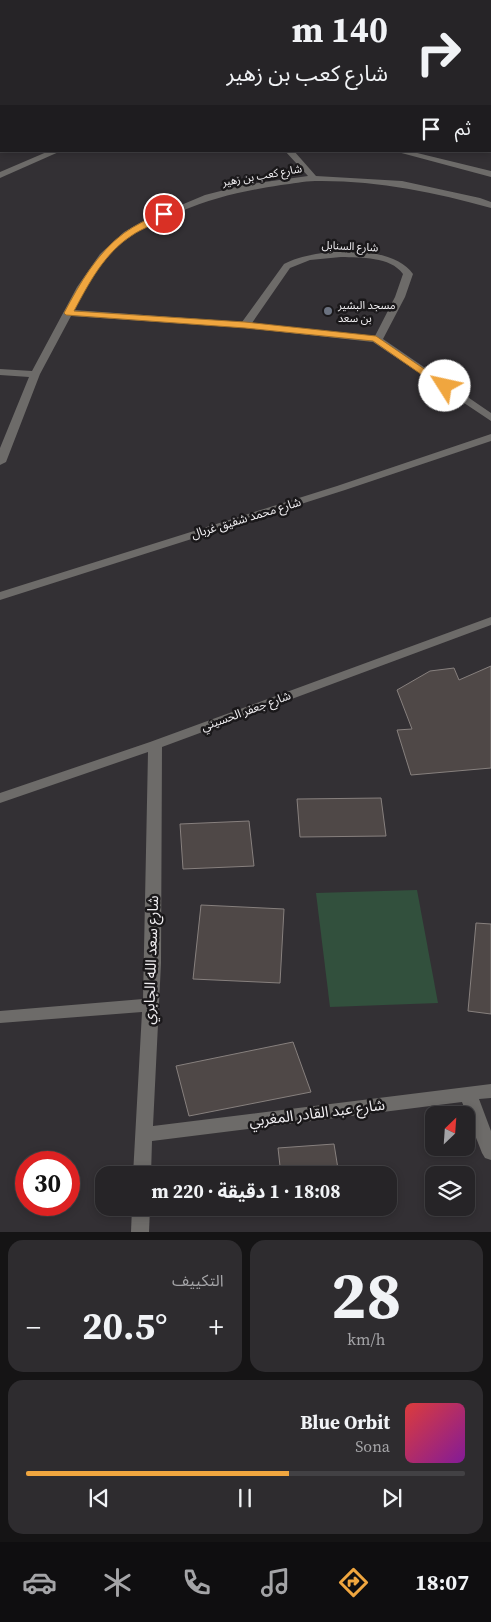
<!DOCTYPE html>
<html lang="ar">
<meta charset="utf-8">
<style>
body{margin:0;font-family:"Source Serif 4","Noto Sans Arabic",serif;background:#2e2c2f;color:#f1f3f6;direction:rtl;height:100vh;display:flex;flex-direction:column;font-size:19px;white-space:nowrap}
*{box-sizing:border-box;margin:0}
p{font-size:16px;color:#a4a4a7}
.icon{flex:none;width:28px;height:28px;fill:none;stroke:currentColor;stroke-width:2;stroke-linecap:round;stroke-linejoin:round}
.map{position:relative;height:1232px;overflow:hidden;direction:ltr}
.drawer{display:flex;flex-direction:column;gap:8px;padding:8px;background:#151415;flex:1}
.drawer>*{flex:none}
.guide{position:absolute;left:0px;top:0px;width:491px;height:152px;box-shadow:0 2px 8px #0003,0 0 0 1px #424144;direction:rtl;background:#262427;color:#f1f3f6;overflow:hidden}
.needle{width:32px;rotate:25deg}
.tools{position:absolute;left:425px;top:1106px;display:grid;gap:10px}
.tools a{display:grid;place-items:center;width:50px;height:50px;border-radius:10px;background:#262427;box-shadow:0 2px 8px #0003,0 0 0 1px #424144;font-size:25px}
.speed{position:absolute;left:15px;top:1151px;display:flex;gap:10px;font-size:25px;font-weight:700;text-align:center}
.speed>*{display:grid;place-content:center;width:65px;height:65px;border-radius:50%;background:#262427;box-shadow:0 2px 8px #0003,0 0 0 1px #424144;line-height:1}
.speed .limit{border:8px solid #d22;background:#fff;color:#111}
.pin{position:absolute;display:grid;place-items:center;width:42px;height:42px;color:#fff;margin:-21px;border:2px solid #fff;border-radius:50%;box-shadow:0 1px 5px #0007}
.me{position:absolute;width:55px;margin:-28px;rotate:305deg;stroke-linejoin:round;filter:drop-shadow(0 0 4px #0008)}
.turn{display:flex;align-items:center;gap:18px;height:105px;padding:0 20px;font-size:22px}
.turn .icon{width:65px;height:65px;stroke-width:2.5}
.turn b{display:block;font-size:35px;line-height:42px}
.then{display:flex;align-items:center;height:48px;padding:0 20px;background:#0003;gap:10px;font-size:19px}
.big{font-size:38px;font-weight:700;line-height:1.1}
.drawer .card{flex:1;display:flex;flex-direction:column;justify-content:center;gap:8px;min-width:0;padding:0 18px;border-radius:15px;background:#2e2c2f}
.drawer .dial{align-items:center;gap:0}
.dial b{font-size:65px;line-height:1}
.song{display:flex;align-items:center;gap:15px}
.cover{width:60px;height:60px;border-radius:8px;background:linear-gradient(135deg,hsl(0 70% 55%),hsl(290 70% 35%))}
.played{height:5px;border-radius:2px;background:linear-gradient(90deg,#f0a63f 60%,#424144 60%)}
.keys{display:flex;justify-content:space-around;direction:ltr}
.heat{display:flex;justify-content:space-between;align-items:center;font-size:28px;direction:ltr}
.drawer .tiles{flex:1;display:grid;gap:8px;grid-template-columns:1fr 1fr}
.card:last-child{grid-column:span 2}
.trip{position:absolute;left:95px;top:1166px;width:302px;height:50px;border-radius:15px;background:#262427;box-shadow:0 2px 8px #0003,0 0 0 1px #424144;font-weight:700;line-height:50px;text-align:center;direction:rtl}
.menu{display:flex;height:80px;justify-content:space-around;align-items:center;background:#0f0e10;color:#a4a4a7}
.menu .icon{width:35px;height:35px}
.menu .on{color:#f0a63f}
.menu b{font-size:22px;color:#f1f3f6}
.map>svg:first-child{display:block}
</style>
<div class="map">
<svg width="491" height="1232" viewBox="0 0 491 1232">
<rect width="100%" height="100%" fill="#333034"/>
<!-- green -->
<path fill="#32503d" d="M417,890L438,1003L330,1007L316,893Z"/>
<!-- building -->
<g fill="#4f4847" stroke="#87807e">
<path d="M491,666V768L411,775L397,730L412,729L397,690L430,671L454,668L459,680Z"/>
<path d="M381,798L386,836L300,837L297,799Z"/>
<path d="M249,821L254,866L183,869L180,824Z"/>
<path d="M201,905L284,909L280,983L193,979Z"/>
<path d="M476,923L491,924V1014L468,1011Z"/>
<path d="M293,1042L311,1092L189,1116L176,1066Z"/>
<path d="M334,1144L339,1175H281L278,1148Z"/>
</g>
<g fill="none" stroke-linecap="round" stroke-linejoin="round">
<!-- minor -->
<g fill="#6d6b69" fill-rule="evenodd">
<rect x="0" y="2" width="1" height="4"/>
<rect x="0" y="48" width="1" height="4"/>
<rect x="490" y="88" width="1" height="4"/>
<rect x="490" y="98" width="1" height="4"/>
<path d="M49,151H61L0,178V172Z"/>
<path d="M285,151H294L316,176L402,181L480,198L491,202V208C434,192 375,180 315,181C304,181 292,184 281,185C243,191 215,197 179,212C152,224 125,235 106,259C93,274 84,293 74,310L242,322L284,264C313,248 392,243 413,274L405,297L383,339L491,413V421L373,342L245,328L71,316L40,374L6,462L0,465V448L29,377L0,375V369L32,371L77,287L100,254L124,232L143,221L205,195L244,185L308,176ZM341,257C361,258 390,256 403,274L395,297L375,336L252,323L290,268L310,260Z"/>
<path d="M394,151H409L491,171V177Z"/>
<path d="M491,434V441L345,490L0,600V592L337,486Z"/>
<path d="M491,617V625L162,747L161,963L153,1126L491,1084V1098L479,1099L491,1131V1160L485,1158L482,1153L462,1102L152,1141L151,1175H133L142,1012L0,1023V1011L143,999L148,752L0,803V793L150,742Z"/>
<path d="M132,1208H150L149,1232H131Z"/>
</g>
</g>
<!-- route -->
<path fill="#f0a63f" stroke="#9c6c29" d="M161,212L168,214C158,224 142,228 131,236C104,254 89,283 74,311L245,322L376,336L449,386L445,389L441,388L373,341L245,328L66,315L64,313C80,283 97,253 124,233C135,225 149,219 161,212Z"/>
<!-- markers -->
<circle fill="#6b7280" stroke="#1a181a" stroke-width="2" cx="328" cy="311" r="5"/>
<g text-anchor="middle" stroke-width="5" stroke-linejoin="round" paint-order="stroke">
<!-- far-street labels -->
<g font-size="11" fill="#f1eff2" stroke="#1a181a">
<text transform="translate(262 175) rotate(-10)" y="4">شارع كعب بن زهير</text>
<text transform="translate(350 246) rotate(3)" y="4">شارع السنابل</text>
</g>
<!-- far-poi labels -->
<g font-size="11" fill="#f1eff2" stroke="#1a181a" text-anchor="start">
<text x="338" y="309">مسجد البشير<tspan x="338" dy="13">بن سعد</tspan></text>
</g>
<!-- street labels -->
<g font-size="12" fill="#f1eff2" stroke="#1a181a">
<text transform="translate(246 518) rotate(-17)" y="4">شارع محمد شفيق غربال</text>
<text transform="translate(246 711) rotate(-20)" y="4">شارع جعفر الحسيني</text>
</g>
<!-- near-street labels -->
<g font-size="15" fill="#f1eff2" stroke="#1a181a">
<text transform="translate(151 960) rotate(-88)" y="5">شارع سعد الله الجابري</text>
<text transform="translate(317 1113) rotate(-7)" y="5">شارع عبد القادر المغربي</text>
</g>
</g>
</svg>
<div class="tools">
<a><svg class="needle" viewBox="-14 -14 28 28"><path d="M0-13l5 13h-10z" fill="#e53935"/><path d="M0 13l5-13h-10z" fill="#a4a4a7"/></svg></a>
<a><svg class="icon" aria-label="layers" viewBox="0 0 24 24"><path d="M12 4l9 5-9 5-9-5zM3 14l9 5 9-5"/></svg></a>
</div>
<div class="speed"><div class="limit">30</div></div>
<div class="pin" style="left:164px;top:214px;background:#d93025"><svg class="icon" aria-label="arrive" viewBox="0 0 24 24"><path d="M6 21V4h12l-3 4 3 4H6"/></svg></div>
<svg class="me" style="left:445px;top:386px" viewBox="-20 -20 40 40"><circle r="19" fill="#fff"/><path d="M0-13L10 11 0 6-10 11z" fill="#f0a63f"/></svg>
<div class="trip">18:08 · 1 دقيقة · 220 m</div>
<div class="guide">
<div class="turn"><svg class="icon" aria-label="right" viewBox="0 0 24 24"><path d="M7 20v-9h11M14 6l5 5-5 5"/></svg><div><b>140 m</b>شارع كعب بن زهير</div></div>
<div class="then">ثم<svg class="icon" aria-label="arrive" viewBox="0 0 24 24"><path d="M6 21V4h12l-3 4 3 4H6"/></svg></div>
</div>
</div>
<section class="drawer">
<div class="tiles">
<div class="card dial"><b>28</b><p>km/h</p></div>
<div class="card"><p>التكييف</p>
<div class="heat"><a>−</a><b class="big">20.5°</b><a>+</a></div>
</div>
<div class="card">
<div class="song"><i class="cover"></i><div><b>Blue Orbit</b><p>Sona</p></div></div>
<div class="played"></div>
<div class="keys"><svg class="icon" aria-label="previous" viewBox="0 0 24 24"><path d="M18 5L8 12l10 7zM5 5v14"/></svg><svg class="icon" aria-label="pause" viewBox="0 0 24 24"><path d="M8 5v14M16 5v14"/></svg><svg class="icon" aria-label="next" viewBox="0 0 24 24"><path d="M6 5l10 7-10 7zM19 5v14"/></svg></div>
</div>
</div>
</section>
<nav class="menu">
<b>18:07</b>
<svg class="icon on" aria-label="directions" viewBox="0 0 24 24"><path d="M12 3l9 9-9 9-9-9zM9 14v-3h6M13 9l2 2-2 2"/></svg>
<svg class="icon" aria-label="music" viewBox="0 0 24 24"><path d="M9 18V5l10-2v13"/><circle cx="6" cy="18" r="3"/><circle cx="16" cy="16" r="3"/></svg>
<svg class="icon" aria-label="phone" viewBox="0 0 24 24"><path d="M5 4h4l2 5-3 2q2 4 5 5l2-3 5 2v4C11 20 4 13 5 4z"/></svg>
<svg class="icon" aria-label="climate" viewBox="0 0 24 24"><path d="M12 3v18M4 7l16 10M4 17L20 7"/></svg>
<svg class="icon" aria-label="car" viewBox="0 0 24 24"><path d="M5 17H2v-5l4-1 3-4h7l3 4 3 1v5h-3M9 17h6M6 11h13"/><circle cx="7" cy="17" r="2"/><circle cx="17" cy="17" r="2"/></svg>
</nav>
